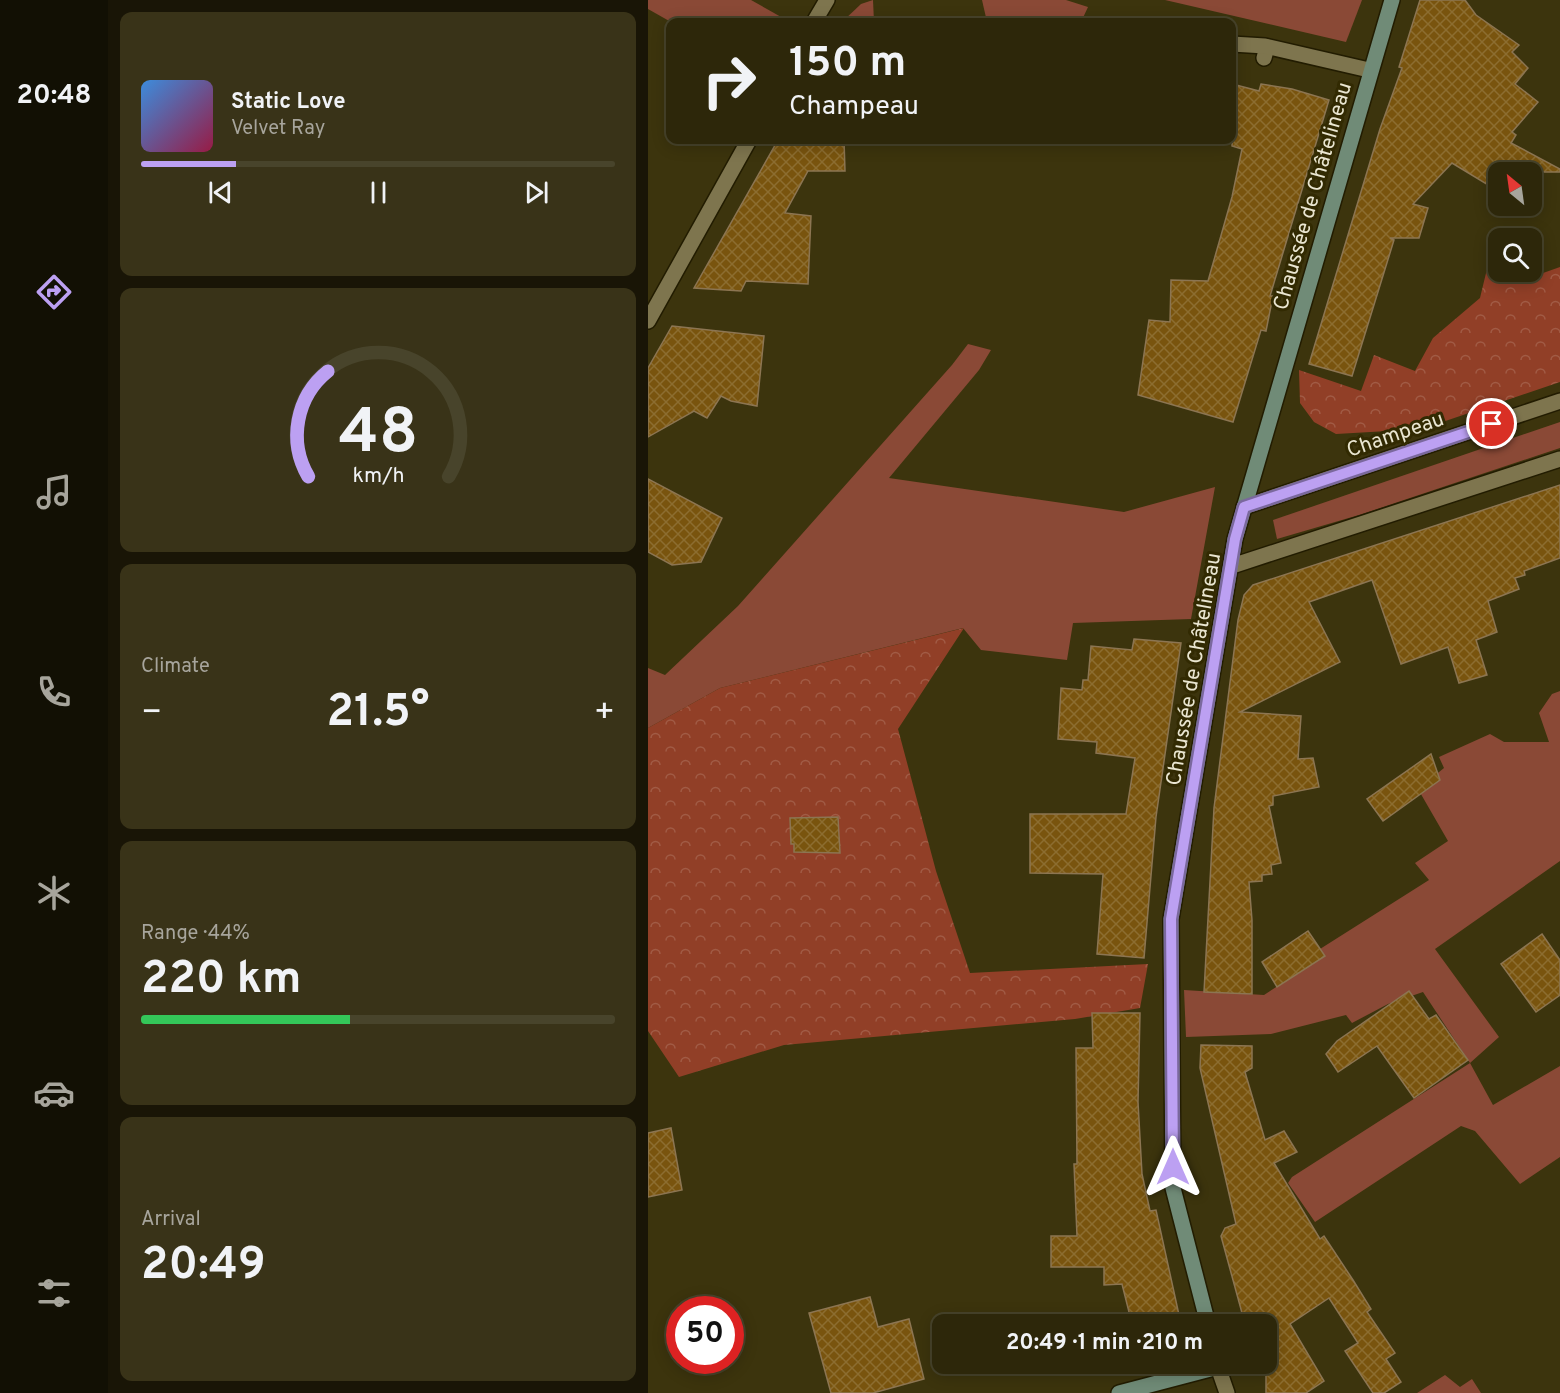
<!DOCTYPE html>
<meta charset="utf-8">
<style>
body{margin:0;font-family:Overpass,sans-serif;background:#393318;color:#f1f3f6;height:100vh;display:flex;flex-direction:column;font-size:22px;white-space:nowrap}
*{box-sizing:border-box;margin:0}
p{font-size:20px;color:#a7a59c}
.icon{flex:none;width:33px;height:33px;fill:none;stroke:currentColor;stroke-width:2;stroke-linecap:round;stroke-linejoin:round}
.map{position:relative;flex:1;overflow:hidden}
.drawer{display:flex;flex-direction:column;gap:12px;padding:12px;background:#191506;width:540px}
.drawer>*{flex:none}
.banner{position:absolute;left:18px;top:18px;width:570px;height:126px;border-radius:12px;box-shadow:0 3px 15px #0003,0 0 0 2px #48442b;background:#2d270a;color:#f1f3f6;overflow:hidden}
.needle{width:39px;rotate:331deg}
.fabs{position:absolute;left:840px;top:162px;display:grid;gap:12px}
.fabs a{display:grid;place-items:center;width:54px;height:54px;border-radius:12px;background:#2d270a;box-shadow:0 3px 15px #0003,0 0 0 2px #48442b;font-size:30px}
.speed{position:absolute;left:18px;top:1296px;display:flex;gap:12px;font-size:30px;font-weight:700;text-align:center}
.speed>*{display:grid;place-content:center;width:78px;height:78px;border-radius:50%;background:#2d270a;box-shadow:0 3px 15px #0003,0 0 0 2px #48442b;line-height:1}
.speed .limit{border:9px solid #d22;background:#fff;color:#111}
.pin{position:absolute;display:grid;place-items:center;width:51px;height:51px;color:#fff;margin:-26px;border:3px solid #fff;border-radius:50%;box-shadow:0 2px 6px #0007}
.me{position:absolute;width:66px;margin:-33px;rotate:0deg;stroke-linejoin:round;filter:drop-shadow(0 0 4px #0008)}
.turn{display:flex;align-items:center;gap:21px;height:126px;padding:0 24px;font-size:27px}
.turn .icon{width:78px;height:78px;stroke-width:2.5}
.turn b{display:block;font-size:42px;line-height:51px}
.big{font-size:45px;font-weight:700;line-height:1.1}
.drawer .card{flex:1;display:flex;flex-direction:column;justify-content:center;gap:9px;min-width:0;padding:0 21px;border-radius:12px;background:#393318}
.drawer .dial{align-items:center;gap:0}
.dial svg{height:156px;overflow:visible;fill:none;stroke:#48442b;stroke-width:7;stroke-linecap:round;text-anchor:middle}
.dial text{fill:#f1f3f6;stroke:none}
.song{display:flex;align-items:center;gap:18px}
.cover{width:72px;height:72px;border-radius:9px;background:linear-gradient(135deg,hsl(210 70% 55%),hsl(340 70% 35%))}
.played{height:6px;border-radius:3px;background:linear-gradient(90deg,#bca0f2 20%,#48442b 20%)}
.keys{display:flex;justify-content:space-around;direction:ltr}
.heat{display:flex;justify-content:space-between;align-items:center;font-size:33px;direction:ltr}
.charge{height:9px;border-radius:4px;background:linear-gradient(90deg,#34c759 44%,#48442b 0)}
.trip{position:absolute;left:284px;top:1314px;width:345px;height:60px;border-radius:12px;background:#2d270a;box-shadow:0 3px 15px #0003,0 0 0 2px #48442b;font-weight:700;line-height:60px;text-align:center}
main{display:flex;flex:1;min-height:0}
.tabs{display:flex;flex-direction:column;width:108px;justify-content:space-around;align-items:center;background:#121004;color:#a7a59c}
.tabs .icon{width:42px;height:42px}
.tabs .selected{color:#bca0f2}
.tabs b{font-size:27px;color:#f1f3f6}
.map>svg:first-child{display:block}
</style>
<main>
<nav class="tabs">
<b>20:48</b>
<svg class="icon selected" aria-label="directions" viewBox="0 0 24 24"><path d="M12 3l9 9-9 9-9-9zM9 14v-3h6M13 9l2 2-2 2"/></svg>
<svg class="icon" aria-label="music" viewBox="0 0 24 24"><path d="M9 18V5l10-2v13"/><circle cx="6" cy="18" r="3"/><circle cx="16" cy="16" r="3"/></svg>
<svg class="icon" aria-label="phone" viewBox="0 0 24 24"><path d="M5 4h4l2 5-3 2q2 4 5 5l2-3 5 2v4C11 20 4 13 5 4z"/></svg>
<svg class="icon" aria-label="climate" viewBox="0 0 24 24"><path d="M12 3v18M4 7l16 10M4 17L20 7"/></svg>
<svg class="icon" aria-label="car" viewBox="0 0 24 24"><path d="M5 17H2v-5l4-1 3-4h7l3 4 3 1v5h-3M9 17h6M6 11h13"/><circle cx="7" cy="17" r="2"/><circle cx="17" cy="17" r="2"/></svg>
<svg class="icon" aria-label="filters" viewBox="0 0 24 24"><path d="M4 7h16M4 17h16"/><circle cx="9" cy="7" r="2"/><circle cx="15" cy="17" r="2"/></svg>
</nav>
<section class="drawer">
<div class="card">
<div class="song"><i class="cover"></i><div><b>Static Love</b><p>Velvet Ray</p></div></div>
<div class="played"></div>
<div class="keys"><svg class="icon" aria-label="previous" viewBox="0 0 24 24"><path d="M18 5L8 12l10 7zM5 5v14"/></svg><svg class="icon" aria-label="pause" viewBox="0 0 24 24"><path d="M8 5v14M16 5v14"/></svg><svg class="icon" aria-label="next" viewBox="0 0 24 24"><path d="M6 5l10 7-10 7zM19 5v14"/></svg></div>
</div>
<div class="card dial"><svg viewBox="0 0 100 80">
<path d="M14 69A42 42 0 1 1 86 69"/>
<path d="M14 69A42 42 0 0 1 24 15" stroke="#bca0f2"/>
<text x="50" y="56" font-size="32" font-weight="700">48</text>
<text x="50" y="72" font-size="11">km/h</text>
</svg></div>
<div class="card"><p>Climate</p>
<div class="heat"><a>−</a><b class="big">21.5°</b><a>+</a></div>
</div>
<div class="card"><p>Range · 44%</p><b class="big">220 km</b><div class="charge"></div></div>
<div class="card"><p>Arrival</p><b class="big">20:49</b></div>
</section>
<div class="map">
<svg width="912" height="1393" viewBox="0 0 912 1393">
<defs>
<pattern id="forest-crowns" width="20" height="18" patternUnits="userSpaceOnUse" patternTransform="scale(1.5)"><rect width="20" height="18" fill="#913f27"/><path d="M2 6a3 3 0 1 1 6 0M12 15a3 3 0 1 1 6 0" fill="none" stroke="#a15b45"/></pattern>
<pattern id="building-cross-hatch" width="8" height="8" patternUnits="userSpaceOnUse" patternTransform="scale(1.5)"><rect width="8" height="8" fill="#79540e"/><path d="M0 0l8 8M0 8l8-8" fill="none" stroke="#8c6d30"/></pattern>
</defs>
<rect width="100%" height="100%" fill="#3c340d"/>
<!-- green -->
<g fill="#8a4936">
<path d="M0,0H103L142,22H23L0,9Z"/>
<path d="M225,0L226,22H194L213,4Z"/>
<path d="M334,0H418L440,7L433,22H339Z"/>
<path d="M517,0H714L698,42Z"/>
<path d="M320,344L343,350L331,370L241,478L476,512L567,487L543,619L425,623L419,660L333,650L315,628L72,688L0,728V668L17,675L90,606L304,365Z"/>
<path d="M912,422V448L711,515L629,539L625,520Z"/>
<path d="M912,691V861L787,949L851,1037L822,1063L845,1105L912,1066V1157L872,1184L827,1131L813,1126L667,1222L640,1183L644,1177L822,1063L775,992L740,1004L704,1023L698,1015L623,1034L538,1037L536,990L616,995L676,956L672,949L781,880L767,863L800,841L770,789L796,768L791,757L842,734L856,742H901L891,713L904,694Z"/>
<path d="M797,1375L812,1387L824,1379L833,1393H769Z"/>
</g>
<!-- forest -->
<g fill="url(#forest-crowns)">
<path d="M912,267V382L774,429L688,434L666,422L652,403L651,370L713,391L726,355L767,371L785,338L832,298L839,269L854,275L857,272H876L881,278Z"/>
<path d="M316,628L250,729L288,871L322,973L500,964L492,1008L427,1019L136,1045L31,1077L0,1031V728L72,688Z"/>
</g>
<!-- building -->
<g fill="url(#building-cross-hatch)" stroke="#8c7552" stroke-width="1.5">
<path d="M772,0H817L828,15L871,45L864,52L880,68L867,84L890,102L864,132L868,135L863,143L912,169V172H850V191L804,163L765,204L780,208L771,238H742L746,240L704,376L661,364L732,129L754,68L751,67Z"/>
<path d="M613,84L644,89L681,100L622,296H625L618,331L613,330L585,422L490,395L501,320L522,322L523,280L560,281L584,197L594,149L584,146L588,85L611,91Z"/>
<path d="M130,140H196L197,171H160L137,213L163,216L160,284L98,281L93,291L46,288Z"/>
<path d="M24,326L116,336L109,406L83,401L73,396L59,418L46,411L0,437V368Z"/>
<path d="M0,479L74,518L53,562L24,565L0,552Z"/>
<path d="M912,485V558L876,571L877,575L867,578L871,589L840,601L849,632L828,640L839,675L811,683L800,647L753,664L724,580L661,602L692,662L592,712L653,716L650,759L665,758L671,787L625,796V805L621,806L633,863L623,865L624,874L614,875V881L601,882L604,920V994L556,992L566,808L590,620L596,595L605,585Z"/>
<path d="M486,639L533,643L508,817L496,958L449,954L455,874L382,873V814H478L487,758L448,753L449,742L410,739L413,688L434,690L435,680H440L443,646L484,650Z"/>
<path d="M783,754L792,780L735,821L719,799Z"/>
<path d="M190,817L192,853L146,852V844H143L142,818Z"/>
<path d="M660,931L677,956L629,987L614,962Z"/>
<path d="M894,934L912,960V995L888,1012L853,964Z"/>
<path d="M761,991L781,1019L788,1015L820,1060L766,1098L729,1046L690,1072L678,1054L689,1041Z"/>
<path d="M444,1013H492L490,1102L494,1174L502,1211L508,1210L533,1324H484L474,1284L456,1285V1267H403V1236H429L426,1164H429L428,1048H445Z"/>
<path d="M553,1045L604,1046V1068L597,1072L617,1140L636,1131L649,1152L626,1163L672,1239L676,1236L705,1280L723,1309L719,1312L747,1353L738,1359L753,1382L736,1393H725L697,1351L710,1343L681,1298L642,1324L676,1381L658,1393H618V1324H597L573,1236L577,1228L588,1224L552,1068Z"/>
<path d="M23,1128L34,1190L0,1197V1133Z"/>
<path d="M222,1297L230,1327L261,1319L276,1379L225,1393H183L161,1313Z"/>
<path d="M415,1364H447L448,1366L418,1374Z"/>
</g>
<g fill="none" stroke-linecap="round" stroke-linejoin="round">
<defs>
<g id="service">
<path d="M616,58L619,47"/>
<path d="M584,566L912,459"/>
</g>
<g id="minor">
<path d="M166,22L179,0"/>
<path d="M584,44L617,46L721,70"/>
<path d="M0,321L101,140"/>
<path d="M596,507L912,401"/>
<path d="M570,1367L579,1393"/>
</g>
<g id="secondary">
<path d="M560,1324L525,1188L523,919L587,539L744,0"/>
<path d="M471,1393L570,1367L569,1364"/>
</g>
</defs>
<!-- service casing -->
<use href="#service" stroke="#221c01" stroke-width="18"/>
<!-- minor casing -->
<use href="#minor" stroke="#221c01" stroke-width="18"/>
<!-- secondary casing -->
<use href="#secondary" stroke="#221c01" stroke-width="18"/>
<!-- service -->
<use href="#service" stroke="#7e754e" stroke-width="15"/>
<!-- minor -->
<use href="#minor" stroke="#7e754e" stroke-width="15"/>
<!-- secondary -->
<use href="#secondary" stroke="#708b77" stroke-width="15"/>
</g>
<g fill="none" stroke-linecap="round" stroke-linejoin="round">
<defs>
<path id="route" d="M525,1167L523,919L587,539L596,507L844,424"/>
</defs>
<!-- route casing -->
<use href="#route" stroke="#7a689d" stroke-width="15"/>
<!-- route -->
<use href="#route" stroke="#bca0f2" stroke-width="10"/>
</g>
<g text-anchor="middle" stroke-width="6" stroke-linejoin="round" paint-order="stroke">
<!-- street labels -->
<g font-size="21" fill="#eae6d1" stroke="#322a02">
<text transform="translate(664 196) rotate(-74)" y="7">Chaussée de Châtelineau</text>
<text transform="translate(747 434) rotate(-19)" y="7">Champeau</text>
<text transform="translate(545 669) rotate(-80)" y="7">Chaussée de Châtelineau</text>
</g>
</g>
</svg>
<div class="fabs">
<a><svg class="needle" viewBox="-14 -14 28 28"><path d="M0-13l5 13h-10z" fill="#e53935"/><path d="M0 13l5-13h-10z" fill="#a7a59c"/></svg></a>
<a><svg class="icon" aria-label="search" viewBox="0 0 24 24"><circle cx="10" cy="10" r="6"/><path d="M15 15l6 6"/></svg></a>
</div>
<div class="speed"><div class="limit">50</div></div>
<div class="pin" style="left:844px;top:424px;background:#d93025"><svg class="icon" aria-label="arrive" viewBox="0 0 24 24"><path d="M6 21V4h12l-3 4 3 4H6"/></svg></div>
<svg class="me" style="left:525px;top:1167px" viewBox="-20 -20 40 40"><path d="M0-17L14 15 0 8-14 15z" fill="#bca0f2" stroke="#fff" stroke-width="4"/></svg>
<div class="trip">20:49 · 1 min · 210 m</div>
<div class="banner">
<div class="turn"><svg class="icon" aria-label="right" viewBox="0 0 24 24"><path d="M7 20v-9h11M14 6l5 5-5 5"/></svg><div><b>150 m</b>Champeau</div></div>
</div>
</div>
</main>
